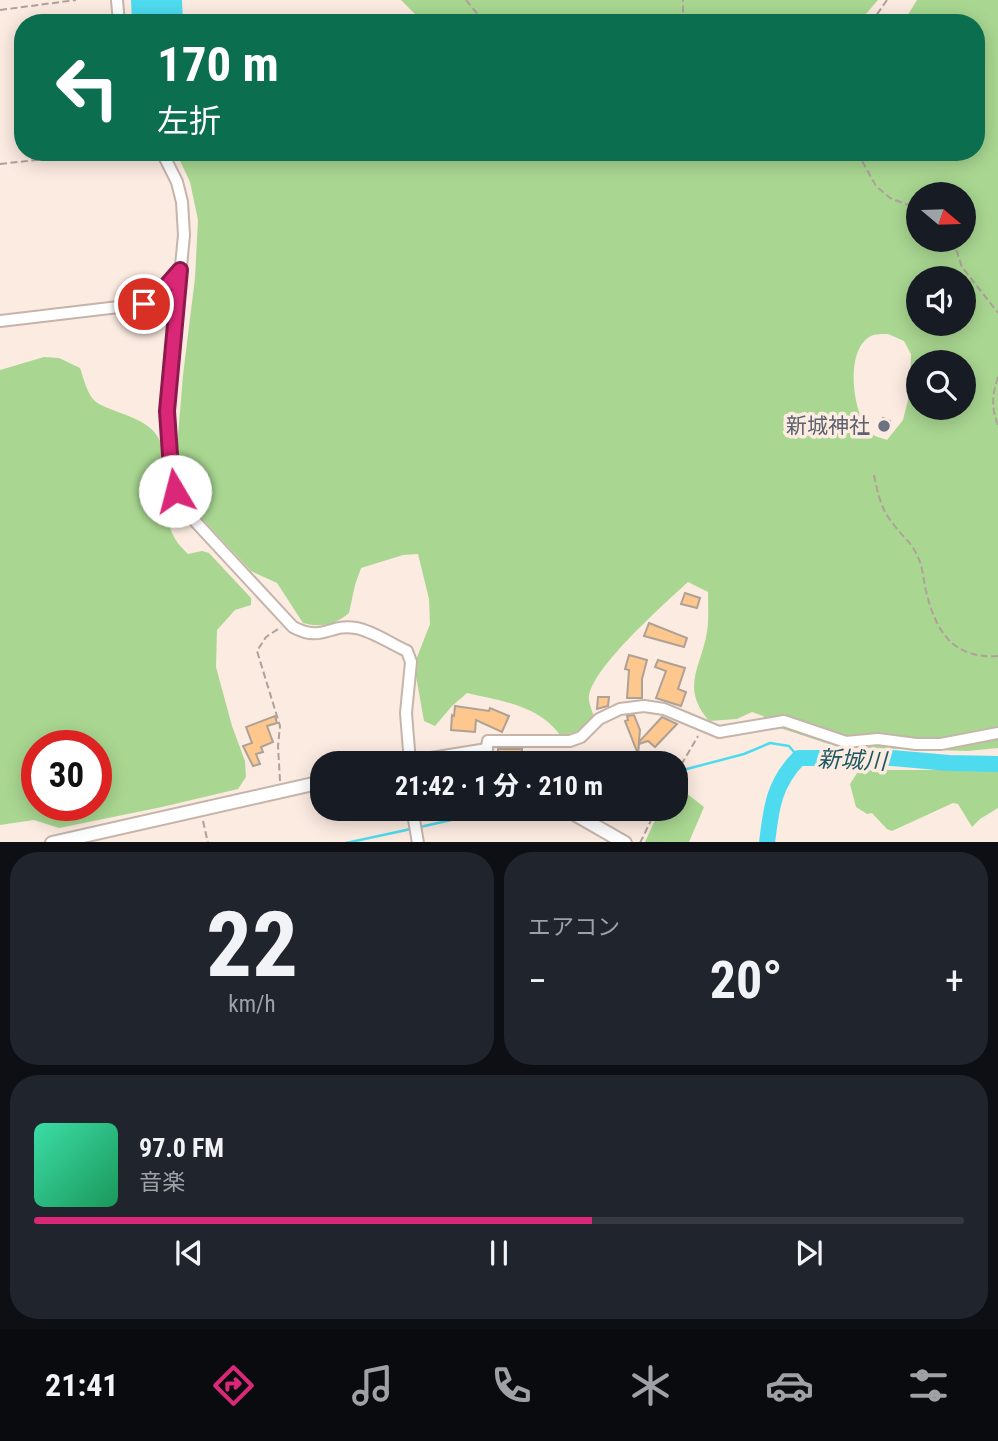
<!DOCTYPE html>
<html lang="ja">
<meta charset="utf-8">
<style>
body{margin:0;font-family:"Roboto Condensed","Noto Sans JP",sans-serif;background:#20242c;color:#f1f3f6;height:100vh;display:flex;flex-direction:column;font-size:26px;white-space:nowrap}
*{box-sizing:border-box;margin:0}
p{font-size:23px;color:#9ea1a6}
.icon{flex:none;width:38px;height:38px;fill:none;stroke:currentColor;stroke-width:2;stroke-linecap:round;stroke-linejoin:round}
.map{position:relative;height:842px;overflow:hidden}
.drawer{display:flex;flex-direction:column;gap:10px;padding:10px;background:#0d0f14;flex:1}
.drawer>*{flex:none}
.guide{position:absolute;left:14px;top:14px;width:971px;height:147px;border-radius:28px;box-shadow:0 4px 18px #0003;background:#0b6e4f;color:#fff;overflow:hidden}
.needle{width:46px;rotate:109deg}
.tools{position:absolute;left:906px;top:182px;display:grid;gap:14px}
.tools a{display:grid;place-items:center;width:70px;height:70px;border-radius:50%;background:#171b24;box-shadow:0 4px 18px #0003;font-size:35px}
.speed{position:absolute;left:21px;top:730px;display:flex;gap:14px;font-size:35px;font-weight:700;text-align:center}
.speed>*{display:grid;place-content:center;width:91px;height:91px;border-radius:50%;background:#171b24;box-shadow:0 4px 18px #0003;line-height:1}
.speed .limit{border:10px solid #d22;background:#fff;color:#111}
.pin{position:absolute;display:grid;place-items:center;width:60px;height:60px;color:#fff;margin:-30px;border:4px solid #fff;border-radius:50%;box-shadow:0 2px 7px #0007}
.me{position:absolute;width:77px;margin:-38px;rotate:352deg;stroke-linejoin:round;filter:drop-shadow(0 0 5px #0008)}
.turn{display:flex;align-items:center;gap:24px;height:147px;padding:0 28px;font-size:32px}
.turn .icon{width:91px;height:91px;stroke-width:2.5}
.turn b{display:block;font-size:49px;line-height:60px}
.big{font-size:52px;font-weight:700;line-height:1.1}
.drawer .tile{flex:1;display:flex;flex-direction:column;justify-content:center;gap:10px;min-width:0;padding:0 24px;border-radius:28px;background:#20242c}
.drawer .dial{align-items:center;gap:0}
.dial b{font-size:91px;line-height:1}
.song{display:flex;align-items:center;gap:21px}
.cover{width:84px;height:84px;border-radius:10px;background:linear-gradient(135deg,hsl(160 70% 55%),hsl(150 70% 35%))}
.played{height:7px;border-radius:4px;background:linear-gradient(90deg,#db2777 60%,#363941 60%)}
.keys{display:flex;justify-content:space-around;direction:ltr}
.heat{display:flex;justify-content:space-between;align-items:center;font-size:38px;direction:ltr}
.drawer .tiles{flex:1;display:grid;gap:10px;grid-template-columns:1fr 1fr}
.tile:last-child{grid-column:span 2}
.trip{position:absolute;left:310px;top:751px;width:378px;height:70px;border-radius:28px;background:#171b24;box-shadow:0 4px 18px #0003;font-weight:700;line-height:70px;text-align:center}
.menu{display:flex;height:112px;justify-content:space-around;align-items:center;background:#090b0e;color:#9ea1a6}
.menu .icon{width:49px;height:49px}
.menu .active{color:#db2777}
.menu b{font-size:32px;color:#f1f3f6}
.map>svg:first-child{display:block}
</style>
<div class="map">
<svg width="998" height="843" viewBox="0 0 998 843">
<rect width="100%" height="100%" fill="#fcebe1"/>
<!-- green -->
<g fill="#a9d791" fill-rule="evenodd">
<path d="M401,0H878L858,23H424Z"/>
<path d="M917,0H998V748L967,751L838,747L774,726L763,716L752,712L737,719L709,721C680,687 701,668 707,632C709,619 708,605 708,592L688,582C665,603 593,667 589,696C588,702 592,710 594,717C585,728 574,735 560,735C538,705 501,701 467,693L452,706L435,726L424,721L414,665L430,624L429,599L418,554L403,555L361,568L355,585L349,613C334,625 323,628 303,623L277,583L251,571L192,508L176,460L183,375L195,278L198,220L190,182L176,152H976V23H903ZM919,194H964V240H919ZM919,278H964V324H919ZM888,334L904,341L911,354L910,392L903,420L887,440C883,438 875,437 872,434C852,417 844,349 871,336C875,334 883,334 888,334ZM919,362H964V408H919Z"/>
<path d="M44,357L59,358L80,368C84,379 87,395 96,402C114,414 150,417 160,441C173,472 160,511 174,537C177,543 183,549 188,554L202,551L209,553L251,598V605L235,610L217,630L216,667L232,726L245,761L246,777L238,789L162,807L59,828L34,820L0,825V370ZM37,746H96V805H37Z"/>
<path d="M859,770H998V808L980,819L972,827L958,804L953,803L892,831L887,829L872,813L867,814L856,807L850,784Z"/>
<path d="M676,785L704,807L689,842H645L660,809L676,808Z"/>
</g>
<!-- water -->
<path fill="#4edbef" d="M131,0H182L183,23H132Z"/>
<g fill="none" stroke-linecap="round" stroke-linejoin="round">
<!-- stream -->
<g stroke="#4edbef" stroke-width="2.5">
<path d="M683,770L744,754L770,743L789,746L799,758"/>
<path d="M420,827L505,808"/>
<path d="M346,843L411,829"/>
</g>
<!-- river -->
<path stroke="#4edbef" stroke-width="16" d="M767,843C771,808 774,783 799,758H892L949,763L998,764"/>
</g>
<!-- building -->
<g fill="#fec78d" stroke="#aea195" stroke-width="2">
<path d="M883,418L890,421L886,432L879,430Z"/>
<path d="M685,593L700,598L697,608L681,604Z"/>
<path d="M649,623L687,638L684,647L644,636Z"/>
<path d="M629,655L647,660L642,679V698H627L629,670L625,669Z"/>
<path d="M658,660L685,668L678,689L686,692L681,706L656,698L666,671L655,667Z"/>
<path d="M598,697H609L608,706L597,709Z"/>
<path d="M455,706L489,711L490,708L509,716L502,732L476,720L475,732L451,730L452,715L454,716Z"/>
<path d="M634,715L640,730L639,742L662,717L677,724L655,747L648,741L639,744L638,754L625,721L628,720L627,716Z"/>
<path d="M275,716L277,723L267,726L273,742L261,747L263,752L256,754L260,764L253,766L243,746L252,743L246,727Z"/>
<path d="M498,749H522L521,762L508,761V763H501L498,761Z"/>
</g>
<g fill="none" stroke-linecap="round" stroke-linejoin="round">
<defs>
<g id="minor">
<path d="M117,0L119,23"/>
<path d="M162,152L177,182L182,202L184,235L167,411L170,455L175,491L192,518L293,627C323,643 329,623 356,628C373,631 391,644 407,651L411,662L406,713L410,763"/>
<path d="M0,321L144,304L166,286L180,270"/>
<path d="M419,763L425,759L487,749"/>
<path d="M484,763L488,741H570L581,737L599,719L620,709L644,706L664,709L719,732L784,721L846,742L878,739L916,744H941L998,733"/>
<path d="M412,808L418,843"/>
</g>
<g id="tertiary">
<path d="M564,808L625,843"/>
<path d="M52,843L322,782"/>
</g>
</defs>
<!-- minor casing -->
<use href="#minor" stroke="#c5b4aa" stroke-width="14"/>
<!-- tertiary casing -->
<use href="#tertiary" stroke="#c5b4aa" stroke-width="16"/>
<!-- path -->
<g stroke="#aea199" stroke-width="2" stroke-dasharray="7 3.5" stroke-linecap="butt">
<path d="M466,0L485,23"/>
<path d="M0,10L76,0"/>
<path d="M683,23V0"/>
<path d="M871,23L887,0"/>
<path d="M115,152H122"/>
<path d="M857,152L876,186L890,198L919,209"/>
<path d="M0,164L107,152"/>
<path d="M953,240L962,267L998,313"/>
<path d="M998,377C992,395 991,407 998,425"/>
<path d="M874,475C878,494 881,510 894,525C902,536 911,542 917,555C923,567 923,578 926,591C936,632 953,659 998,656"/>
<path d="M676,774L698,736"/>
<path d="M280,781L278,746L280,726L257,651L266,637L281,627"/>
<path d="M203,821L208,843"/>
<path d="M640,843L657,808"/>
</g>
<!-- minor -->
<use href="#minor" stroke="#fff" stroke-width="10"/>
<!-- tertiary -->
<use href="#tertiary" stroke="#fff" stroke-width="12"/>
</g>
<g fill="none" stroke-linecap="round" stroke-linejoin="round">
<defs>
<path id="route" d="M144,304L166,286L180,270L167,411L170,455L175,491"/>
</defs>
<!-- route casing -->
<use href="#route" stroke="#8e194d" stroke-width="18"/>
<!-- route -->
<use href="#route" stroke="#db2777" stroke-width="12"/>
</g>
<!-- markers -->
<circle fill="#6b7280" stroke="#fcebe1" stroke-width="2.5" cx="884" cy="426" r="7"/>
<g text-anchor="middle" stroke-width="7" stroke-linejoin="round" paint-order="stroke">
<!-- worship labels -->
<g font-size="21" fill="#5b616d" stroke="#fcebe1" text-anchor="end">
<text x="870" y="433">新城神社</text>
</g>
<!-- water labels -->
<g font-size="23" font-style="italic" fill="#1e5861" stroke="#fcebe1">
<text transform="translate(852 760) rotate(2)" y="8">新城川</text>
</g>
</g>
</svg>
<div class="tools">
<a><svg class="needle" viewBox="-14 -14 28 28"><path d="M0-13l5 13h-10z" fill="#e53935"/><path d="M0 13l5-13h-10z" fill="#9ea1a6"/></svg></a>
<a><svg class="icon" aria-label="sound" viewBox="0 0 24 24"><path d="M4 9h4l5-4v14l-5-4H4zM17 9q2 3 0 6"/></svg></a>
<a><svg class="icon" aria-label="search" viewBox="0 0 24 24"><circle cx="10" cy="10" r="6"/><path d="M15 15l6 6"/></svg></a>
</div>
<div class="speed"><div class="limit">30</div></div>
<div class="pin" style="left:144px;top:304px;background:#d93025"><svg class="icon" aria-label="arrive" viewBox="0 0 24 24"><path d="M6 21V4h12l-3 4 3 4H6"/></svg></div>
<svg class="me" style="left:175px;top:491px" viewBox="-20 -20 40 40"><circle r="19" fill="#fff"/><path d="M0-13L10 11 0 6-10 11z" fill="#db2777"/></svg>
<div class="trip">21:42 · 1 分 · 210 m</div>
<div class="guide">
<div class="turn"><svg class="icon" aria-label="left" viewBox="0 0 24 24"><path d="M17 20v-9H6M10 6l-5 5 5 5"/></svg><div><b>170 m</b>左折</div></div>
</div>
</div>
<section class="drawer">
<div class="tiles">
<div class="tile dial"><b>22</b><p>km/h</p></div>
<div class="tile"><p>エアコン</p>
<div class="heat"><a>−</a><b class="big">20°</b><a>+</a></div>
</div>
<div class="tile">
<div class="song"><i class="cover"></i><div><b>97.0 FM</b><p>音楽</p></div></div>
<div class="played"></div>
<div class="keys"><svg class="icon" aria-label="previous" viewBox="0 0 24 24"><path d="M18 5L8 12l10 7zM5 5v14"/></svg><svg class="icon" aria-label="pause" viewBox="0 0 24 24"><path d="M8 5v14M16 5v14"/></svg><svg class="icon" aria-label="next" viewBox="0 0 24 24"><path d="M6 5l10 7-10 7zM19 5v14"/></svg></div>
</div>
</div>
</section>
<nav class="menu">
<b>21:41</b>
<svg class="icon active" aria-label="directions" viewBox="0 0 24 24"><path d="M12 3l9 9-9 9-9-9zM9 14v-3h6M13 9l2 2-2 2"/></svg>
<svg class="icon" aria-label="music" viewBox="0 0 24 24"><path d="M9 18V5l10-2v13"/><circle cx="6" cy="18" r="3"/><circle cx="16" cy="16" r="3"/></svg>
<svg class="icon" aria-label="phone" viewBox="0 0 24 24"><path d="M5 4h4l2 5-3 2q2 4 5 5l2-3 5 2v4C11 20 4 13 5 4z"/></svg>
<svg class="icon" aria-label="climate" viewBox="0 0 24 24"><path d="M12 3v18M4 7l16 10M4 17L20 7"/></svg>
<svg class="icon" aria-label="car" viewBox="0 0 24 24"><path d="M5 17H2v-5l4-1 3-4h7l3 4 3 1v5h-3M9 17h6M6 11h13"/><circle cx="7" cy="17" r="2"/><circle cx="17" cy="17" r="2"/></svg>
<svg class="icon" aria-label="filters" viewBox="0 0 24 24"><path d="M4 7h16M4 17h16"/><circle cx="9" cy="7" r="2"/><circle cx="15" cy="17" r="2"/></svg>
</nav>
